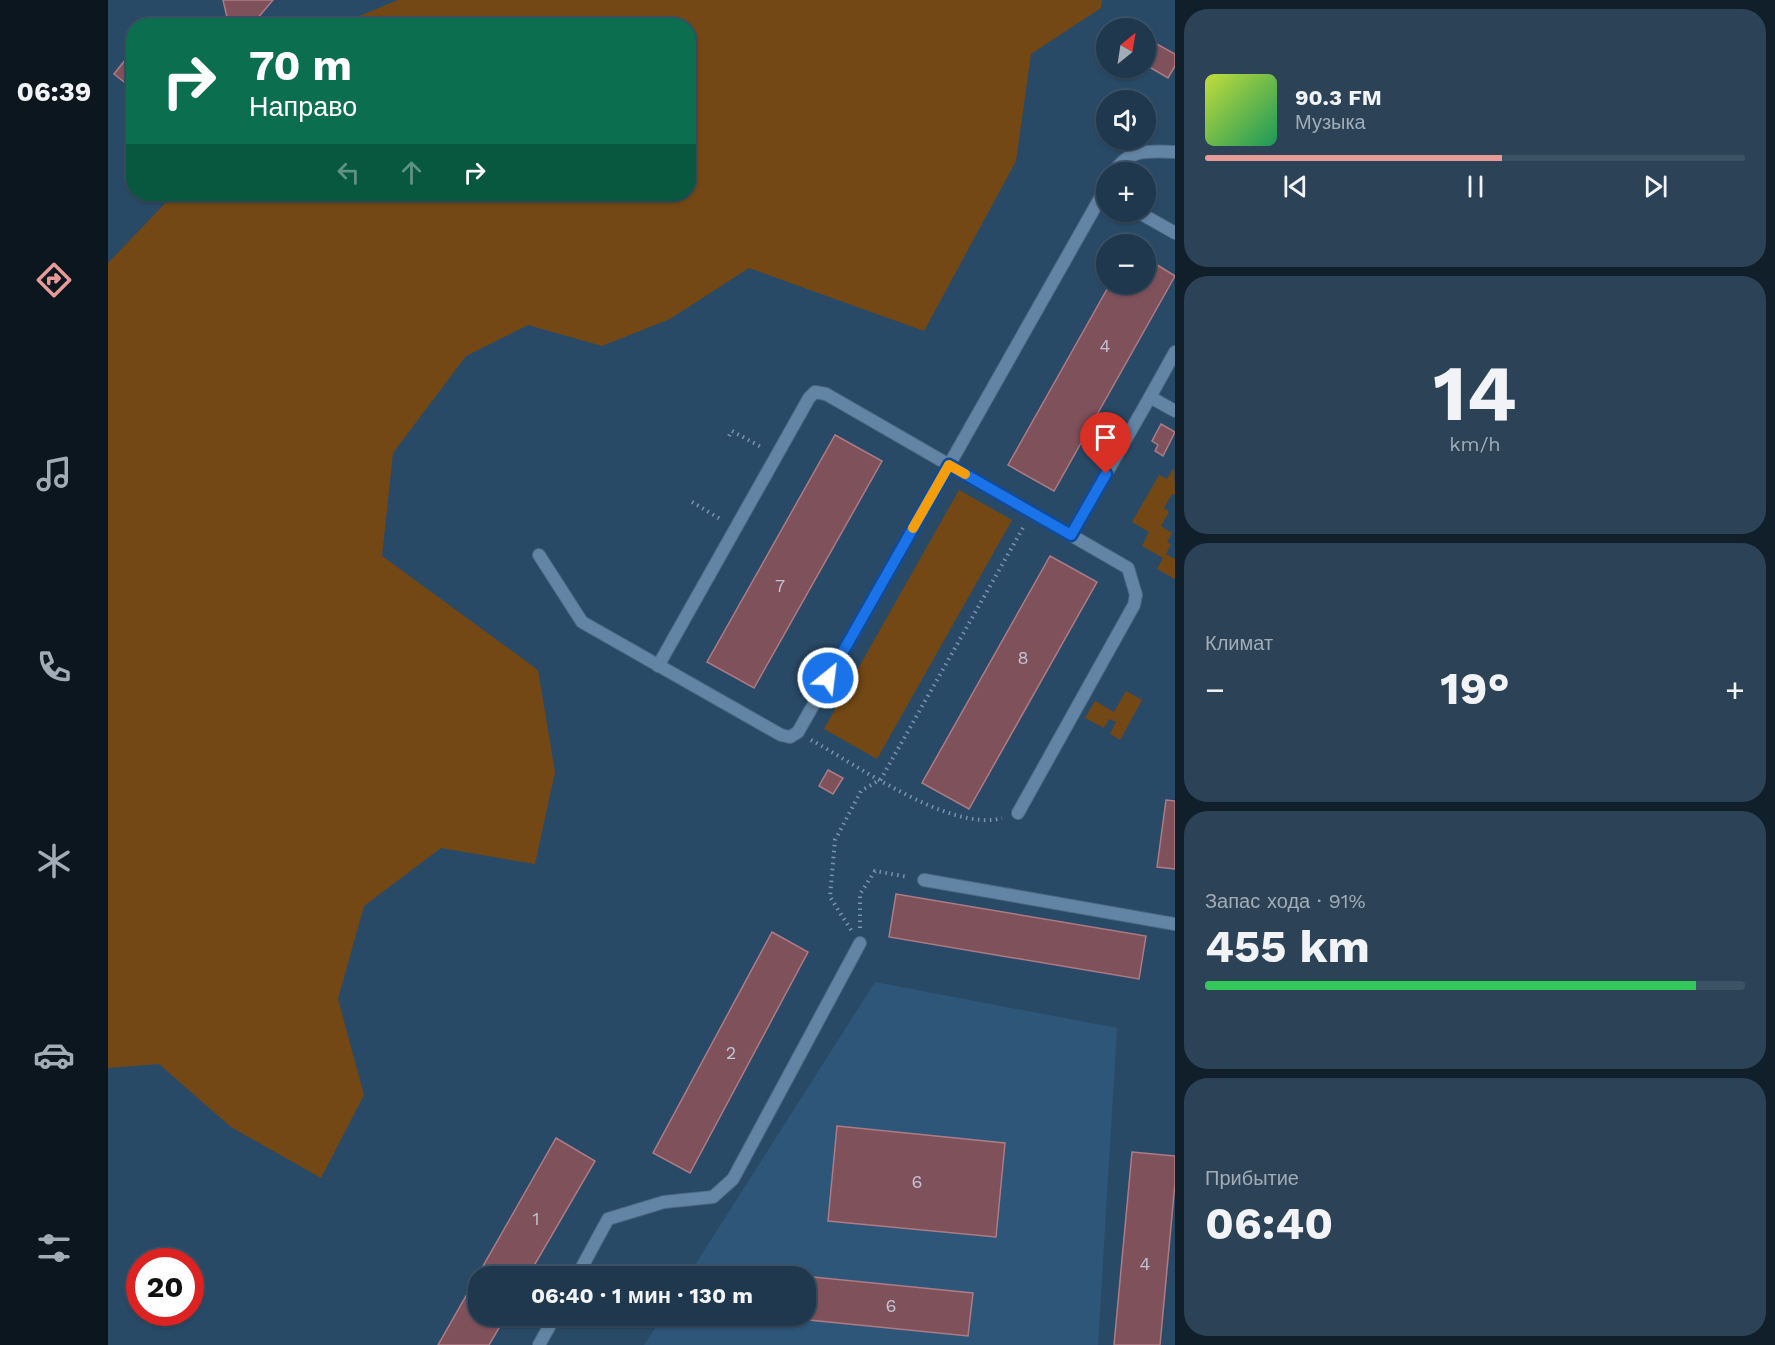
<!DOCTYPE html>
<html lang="ru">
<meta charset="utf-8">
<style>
body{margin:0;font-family:"Work Sans",sans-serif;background:#2c4357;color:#f1f3f6;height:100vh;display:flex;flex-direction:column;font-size:22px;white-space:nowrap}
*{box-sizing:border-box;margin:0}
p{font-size:20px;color:#a1acb6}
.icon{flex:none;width:33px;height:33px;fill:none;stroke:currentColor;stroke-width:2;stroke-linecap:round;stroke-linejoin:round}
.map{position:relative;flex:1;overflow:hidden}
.panel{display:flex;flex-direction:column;gap:9px;padding:9px;background:#111f2a;width:600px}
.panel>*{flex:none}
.banner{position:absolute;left:18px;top:18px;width:570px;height:183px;border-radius:24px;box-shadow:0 2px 4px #0004,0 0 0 2px #3c5265;background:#0b6e4f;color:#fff;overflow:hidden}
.needle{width:39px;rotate:30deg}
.controls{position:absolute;left:988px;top:18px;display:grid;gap:12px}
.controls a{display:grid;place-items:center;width:60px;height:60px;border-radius:50%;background:#1f384d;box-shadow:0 2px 4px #0004,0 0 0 2px #3c5265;font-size:30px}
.speed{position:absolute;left:18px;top:1248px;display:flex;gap:12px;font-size:30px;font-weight:700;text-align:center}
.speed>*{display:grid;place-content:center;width:78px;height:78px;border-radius:50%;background:#1f384d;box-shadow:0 2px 4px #0004,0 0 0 2px #3c5265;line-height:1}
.speed .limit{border:9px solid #d22;background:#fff;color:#111}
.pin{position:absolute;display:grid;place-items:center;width:51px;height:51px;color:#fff;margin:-62px -26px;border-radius:50% 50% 50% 0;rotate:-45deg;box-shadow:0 0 6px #0007}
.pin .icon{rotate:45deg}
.me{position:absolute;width:66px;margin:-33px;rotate:29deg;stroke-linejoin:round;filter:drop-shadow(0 0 4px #0008)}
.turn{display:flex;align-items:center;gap:21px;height:126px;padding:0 24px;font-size:27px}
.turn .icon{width:78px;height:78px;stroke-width:2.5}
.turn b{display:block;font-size:42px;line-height:51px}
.lanes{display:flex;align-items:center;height:57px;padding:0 24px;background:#0003;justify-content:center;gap:30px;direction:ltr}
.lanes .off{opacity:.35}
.big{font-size:45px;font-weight:700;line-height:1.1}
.panel .tile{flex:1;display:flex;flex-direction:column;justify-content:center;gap:9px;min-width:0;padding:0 21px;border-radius:24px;background:#2c4357}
.panel .dial{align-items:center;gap:0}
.dial b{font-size:78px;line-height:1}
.song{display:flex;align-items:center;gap:18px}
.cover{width:72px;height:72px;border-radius:9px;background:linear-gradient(135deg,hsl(70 70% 55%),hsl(150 70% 35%))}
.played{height:6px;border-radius:3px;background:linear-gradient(90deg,#e69b98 55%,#3c5265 55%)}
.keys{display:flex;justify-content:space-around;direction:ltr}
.heat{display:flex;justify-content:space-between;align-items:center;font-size:33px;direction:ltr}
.charge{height:9px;border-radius:4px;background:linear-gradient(90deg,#34c759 91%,#3c5265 0)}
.trip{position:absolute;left:360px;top:1266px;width:348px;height:60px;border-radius:24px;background:#1f384d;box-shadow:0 2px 4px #0004,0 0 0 2px #3c5265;font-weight:700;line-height:60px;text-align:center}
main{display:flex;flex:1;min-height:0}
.dock{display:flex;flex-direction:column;width:108px;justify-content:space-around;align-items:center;background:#0c161f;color:#a1acb6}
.dock .icon{width:42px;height:42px}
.dock .current{color:#e69b98}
.dock b{font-size:27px;color:#f1f3f6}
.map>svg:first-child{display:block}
</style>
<main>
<nav class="dock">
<b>06:39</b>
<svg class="icon current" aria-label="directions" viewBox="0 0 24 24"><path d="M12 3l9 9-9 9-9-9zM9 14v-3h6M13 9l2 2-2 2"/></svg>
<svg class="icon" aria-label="music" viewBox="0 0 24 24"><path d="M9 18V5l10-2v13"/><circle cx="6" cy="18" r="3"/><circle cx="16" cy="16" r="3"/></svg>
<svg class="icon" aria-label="phone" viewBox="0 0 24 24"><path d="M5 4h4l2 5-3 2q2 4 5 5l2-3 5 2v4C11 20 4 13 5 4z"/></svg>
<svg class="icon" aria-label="climate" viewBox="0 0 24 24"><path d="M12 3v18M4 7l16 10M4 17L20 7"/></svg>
<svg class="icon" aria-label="car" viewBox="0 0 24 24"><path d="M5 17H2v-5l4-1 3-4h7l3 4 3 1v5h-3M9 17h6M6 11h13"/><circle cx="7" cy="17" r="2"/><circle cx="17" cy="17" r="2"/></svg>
<svg class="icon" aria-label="filters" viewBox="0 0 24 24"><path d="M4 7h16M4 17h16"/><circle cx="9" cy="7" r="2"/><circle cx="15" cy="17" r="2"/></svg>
</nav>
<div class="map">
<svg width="1067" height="1345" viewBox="0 0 1067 1345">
<rect width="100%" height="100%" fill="#294a67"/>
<!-- built -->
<path fill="#2e5678" d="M767,982L1009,1028L990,1345H536L555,1316H698V1276H580Z"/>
<!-- green -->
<g fill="#734814">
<path d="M290,0H994L993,8L923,54L908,161L816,331L641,268L562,319L494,346L420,325L358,356L285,453L274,556L430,670L447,772L427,864L333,848L256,906L230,999L256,1095L213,1178L123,1127L51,1064L0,1068V263L66,194H580V26L230,25Z"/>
<path d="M1066,467L1067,495L1064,494L1056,508L1061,512L1053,526L1064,533L1059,542L1063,544L1058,554L1067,559V579L1049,569L1055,558L1034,546L1041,532L1024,522L1051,475L1059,479Z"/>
<path d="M851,490L904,520L769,759L716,729Z"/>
<path d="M1018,691L1034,700L1012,740L1002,734L1008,722L1001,719L996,728L977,718L987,701L1006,712Z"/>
</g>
<!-- building -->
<g fill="#7f515b" stroke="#ad7b85" stroke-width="1.5">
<path d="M115,0H165L143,26H121Z"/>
<path d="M1038,38L1067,54V66L1060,78L1038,65Z"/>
<path d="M26,49V90L6,74Z"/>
<path d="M1038,258L1067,276L946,491L900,465L1002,284H1038Z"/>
<path d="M1053,424L1067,432L1055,456L1047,451L1050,445L1044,441Z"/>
<path d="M727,435L774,461L646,688L599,662Z"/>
<path d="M942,556L989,582L861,809L814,783Z"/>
<path d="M720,770L735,778L725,794L711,786Z"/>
<path d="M1058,800L1067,801V869L1049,867Z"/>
<path d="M788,894L1038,936L1031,979L781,937Z"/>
<path d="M664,932L700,952L582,1173L545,1153Z"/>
<path d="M729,1126L897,1143L888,1237L720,1221Z"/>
<path d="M448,1138L487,1161L420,1276H370V1316H398L381,1345H330Z"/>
<path d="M1024,1152L1067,1156V1183L1052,1345H1006Z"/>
<path d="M705,1277L865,1293L860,1336L701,1320Z"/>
</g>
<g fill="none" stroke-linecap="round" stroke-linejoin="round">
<defs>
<g id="service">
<path d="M1006,172C1021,148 1041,151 1067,152"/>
<path d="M1030,212L1067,233"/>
<path d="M1067,352L1042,397L1067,411"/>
<path d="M963,535L1042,397"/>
<path d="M431,555L474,622L673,735L682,737L690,732L999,186"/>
<path d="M550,666L701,398L707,392L718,394L1020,568L1028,595L1026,605L910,813"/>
<path d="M816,880L1067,924"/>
<path d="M469,1276L500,1219L556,1202L605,1197L625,1179L752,943"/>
<path d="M431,1345L447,1316"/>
</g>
</defs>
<!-- service casing -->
<use href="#service" stroke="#4b6880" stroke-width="14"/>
<!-- path -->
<g stroke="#7994ac" stroke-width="4" stroke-dasharray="1.5 4.5" stroke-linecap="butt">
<path d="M621,436L624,431L655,448"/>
<path d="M584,502L614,520"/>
<path d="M703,740C749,765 844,833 894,818"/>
<path d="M752,928V894L767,871L800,877"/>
<path d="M743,930L722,897L727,840L753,791L773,779L916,526"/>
</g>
<!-- service -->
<use href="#service" stroke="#6285a5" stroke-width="12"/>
</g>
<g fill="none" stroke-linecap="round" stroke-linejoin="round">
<defs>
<path id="route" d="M720,678L841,465L963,535L998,474"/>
</defs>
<!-- route casing -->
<use href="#route" stroke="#114b97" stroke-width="15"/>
<!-- route -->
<use href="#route" stroke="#1a73e8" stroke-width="10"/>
<!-- slow -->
<path stroke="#f59e0b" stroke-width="10" d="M805,528L841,465L857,474"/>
</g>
<g text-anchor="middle" stroke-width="6" stroke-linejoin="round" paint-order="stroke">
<!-- number labels -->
<g font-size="18" fill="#c2c4d4">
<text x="997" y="352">4</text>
<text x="672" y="592">7</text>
<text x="915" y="664">8</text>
<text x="623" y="1059">2</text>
<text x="809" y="1188">6</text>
<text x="428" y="1225">1</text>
<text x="1037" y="1270">4</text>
<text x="783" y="1312">6</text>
</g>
</g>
</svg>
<div class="controls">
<a><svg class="needle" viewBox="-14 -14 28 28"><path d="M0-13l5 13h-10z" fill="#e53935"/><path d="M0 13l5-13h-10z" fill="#a1acb6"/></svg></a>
<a><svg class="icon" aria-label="sound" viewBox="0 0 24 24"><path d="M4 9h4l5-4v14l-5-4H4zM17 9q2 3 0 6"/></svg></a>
<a>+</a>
<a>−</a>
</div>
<div class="speed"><div class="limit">20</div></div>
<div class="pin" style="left:998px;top:474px;background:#d93025"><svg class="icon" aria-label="arrive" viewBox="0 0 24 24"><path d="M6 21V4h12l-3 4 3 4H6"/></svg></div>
<svg class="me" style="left:720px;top:678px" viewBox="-20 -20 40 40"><circle r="17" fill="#1a73e8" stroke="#fff" stroke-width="3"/><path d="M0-11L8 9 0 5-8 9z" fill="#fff"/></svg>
<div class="trip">06:40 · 1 мин · 130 m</div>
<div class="banner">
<div class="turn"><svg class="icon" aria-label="right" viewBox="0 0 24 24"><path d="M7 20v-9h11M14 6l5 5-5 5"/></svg><div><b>70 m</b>Направо</div></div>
<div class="lanes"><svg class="icon off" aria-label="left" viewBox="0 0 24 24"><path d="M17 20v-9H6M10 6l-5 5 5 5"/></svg><svg class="icon off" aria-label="ahead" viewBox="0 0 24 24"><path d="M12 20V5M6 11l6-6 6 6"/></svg><svg class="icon" aria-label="right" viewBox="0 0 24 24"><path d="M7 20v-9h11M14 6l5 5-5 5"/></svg></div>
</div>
</div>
<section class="panel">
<div class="tile">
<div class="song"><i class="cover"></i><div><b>90.3 FM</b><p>Музыка</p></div></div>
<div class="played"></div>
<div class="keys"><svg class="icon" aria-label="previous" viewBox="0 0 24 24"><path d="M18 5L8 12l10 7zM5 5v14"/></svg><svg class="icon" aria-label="pause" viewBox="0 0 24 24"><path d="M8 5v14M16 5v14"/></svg><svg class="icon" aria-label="next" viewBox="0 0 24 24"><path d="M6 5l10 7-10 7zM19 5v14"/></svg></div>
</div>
<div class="tile dial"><b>14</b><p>km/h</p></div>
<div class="tile"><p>Климат</p>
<div class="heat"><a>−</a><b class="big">19°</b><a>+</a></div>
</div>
<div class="tile"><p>Запас хода · 91%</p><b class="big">455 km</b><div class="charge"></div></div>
<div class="tile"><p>Прибытие</p><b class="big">06:40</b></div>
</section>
</main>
